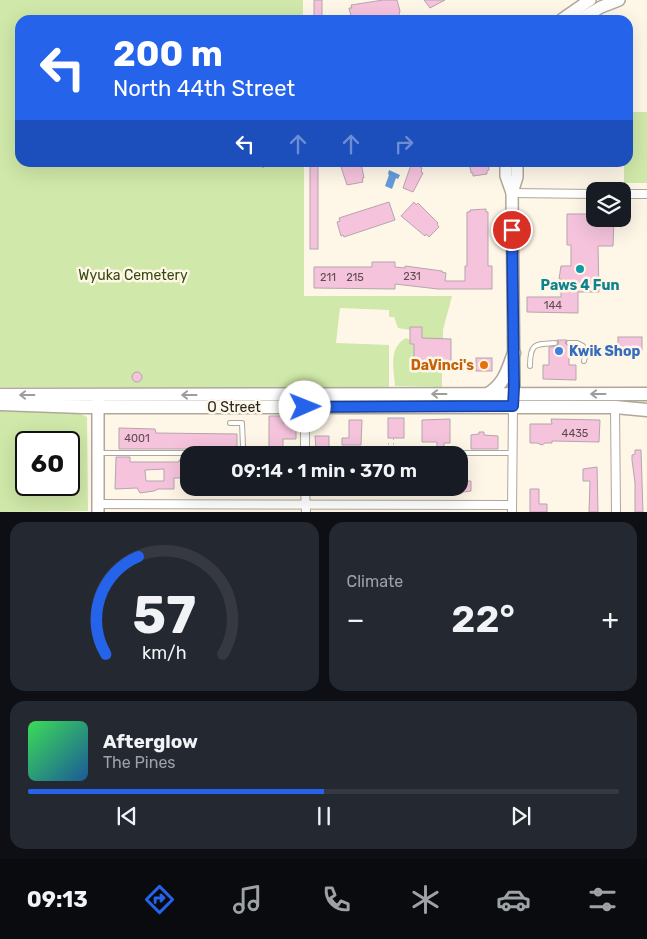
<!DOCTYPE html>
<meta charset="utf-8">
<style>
body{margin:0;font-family:Rubik,sans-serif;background:#242831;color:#f1f3f6;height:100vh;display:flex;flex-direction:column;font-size:19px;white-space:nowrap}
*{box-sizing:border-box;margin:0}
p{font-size:16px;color:#9ea1a6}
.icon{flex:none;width:28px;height:28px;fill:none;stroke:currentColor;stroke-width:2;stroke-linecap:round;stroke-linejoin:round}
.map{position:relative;height:512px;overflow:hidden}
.details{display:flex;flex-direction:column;gap:10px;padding:10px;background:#0d0f14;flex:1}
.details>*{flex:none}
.banner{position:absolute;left:15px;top:15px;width:618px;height:152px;border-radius:15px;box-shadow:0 5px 20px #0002;background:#2563eb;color:#fff;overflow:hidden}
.fabs{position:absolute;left:586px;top:182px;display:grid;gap:10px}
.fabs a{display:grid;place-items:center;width:45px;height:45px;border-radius:10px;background:#171b24;box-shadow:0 5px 20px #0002;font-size:25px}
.speed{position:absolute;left:15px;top:431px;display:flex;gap:10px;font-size:25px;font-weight:700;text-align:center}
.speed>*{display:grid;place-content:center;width:65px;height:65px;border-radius:50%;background:#171b24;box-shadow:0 5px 20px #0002;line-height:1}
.speed .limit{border:2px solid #111;border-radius:8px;background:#fff;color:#111}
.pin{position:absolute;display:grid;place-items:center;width:42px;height:42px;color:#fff;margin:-21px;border:2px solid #fff;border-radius:50%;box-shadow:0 1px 5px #0007}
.me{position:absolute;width:55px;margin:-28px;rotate:89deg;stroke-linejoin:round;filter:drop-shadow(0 0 4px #0008)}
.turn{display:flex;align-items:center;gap:18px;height:105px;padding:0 15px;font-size:22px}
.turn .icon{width:65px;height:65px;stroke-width:2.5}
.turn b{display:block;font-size:35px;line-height:42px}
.lanes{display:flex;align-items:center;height:48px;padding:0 15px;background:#0003;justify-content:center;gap:25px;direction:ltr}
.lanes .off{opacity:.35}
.big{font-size:38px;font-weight:600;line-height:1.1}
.details .widget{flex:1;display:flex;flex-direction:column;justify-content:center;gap:8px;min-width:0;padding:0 18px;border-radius:15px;background:#242831}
.details .dial{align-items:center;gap:0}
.dial svg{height:130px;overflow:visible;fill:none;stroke:#363941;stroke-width:7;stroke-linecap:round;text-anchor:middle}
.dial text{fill:#f1f3f6;stroke:none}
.song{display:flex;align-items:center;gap:15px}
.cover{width:60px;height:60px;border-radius:8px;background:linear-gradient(135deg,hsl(130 70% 55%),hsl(210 70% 35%))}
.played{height:5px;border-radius:2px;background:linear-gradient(90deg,#2563eb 50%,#363941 50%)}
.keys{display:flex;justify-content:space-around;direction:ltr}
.heat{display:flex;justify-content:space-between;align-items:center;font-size:28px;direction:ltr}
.details .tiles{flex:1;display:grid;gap:10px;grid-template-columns:1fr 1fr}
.widget:last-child{grid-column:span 2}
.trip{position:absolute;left:180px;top:446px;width:288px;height:50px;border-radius:15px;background:#171b24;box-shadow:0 5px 20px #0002;font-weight:600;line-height:50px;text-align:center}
.dock{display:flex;height:80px;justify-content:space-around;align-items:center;background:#090b0e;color:#9ea1a6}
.dock .icon{width:35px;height:35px}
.dock .active{color:#2563eb}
.dock b{font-size:22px;color:#f1f3f6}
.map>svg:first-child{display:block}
</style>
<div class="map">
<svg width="647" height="512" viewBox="0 0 647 512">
<rect width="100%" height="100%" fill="#fef6e7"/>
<!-- green -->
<g fill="#d0e8a9" fill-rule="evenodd">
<path d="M0,0H303V20H20V162L304,163V296H452L443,330V339H422V327H410V330L398,328L394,317H389V310L340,308L336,343L389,345V387L304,388L303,381H295L294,385L289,388L0,387Z"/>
<path d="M628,112H647V183H624V163L628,162Z"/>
<path d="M406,338L410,340V344H414V362H422V368H440L439,373H442V387L395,386C394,369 388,348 406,338Z"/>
<path d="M0,410L78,413L87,417L88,511L0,512ZM26,442H69V485H26Z"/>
</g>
<!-- water -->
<path fill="#649bd8" d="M389,170L400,175L398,179L396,178L392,189L385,186L389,175L388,174Z"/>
<!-- building -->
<g fill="#f5c3dc" stroke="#b5a5ad" fill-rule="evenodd">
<rect x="314" y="0" width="8" height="18"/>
<path d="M383,0H397L400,11L398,18L352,20L349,8H352L351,5Z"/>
<path d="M424,0H445L430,8Z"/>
<rect x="310" y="162" width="8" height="87"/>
<path d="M342,162L361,163L364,178H362L363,182L347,185L341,167L343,166Z"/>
<path d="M412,162L420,165V167L422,168L421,172L423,173L413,192L403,188Z"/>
<path d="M469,162H488L489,170L487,171V174L473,176V173H471Z"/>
<path d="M389,202L395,220L344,237L343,235L341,236L337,222L340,221L339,218Z"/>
<path d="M414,202L416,205L418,203L438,223L437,224L439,227L429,237L426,234L425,236L401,216Z"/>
<path d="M486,209V212H488V266H492V289H438L395,284V289L314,288V267H372V262H395V267L405,268V266L442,271V272L446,273L445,281H465V266H467V212H470V210Z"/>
<path d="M567,214H595V219H614L613,246H598L599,292H578V313L527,312V297H561V279H559L561,266H571V245H567Z"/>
<path d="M410,327H422V338L451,339V362H440V368H422V362H414V344H410Z"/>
<rect x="618" y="337" width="24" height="13"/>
<path d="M557,340H567L565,343L569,347V365H576V380L543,379V365H549V347L557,346L559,342Z"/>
<rect x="476" y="358" width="16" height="13"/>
<circle cx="137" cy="377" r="5"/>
<path d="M269,416H283V423L296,422V439H283V449H269Z"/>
<rect x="388" y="418" width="16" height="20"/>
<path d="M450,419V443H444V449H437V442H422V420Z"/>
<path d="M551,419L600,420L599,442L552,441V443H545L542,445L537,443H530V424H552Z"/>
<path d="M349,420H362L361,445H342V438H349Z"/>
<path d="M119,428L155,429L156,433L237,434V449H119Z"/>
<path d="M479,432H484V435L498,436V449H471V435L479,434Z"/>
<path d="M315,436H329V449H316Z"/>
<path d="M635,450H641L643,512H635V483L632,460V455L635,454Z"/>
<path d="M116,457H130V462H179V460H186V469H189V478H174V489H158L154,491L140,493L137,488L115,489ZM164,469V481H146L145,470Z"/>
<path d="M597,467L598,512H589L590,481H583V469Z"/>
<path d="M459,481H471V491L455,493V488H459Z"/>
<rect x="428" y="488" width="7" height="6"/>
<path d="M530,489H539V504H547V512H530Z"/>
</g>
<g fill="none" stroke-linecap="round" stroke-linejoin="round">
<defs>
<g id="service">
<path d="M569,343H577L583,346L586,354L584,361"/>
<path d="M530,366C530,343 535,344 555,343"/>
<path d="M230,423H242L243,446"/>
<path d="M99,453H512"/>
</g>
<g id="minor">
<path d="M512,193L595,194"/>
<path d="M622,194H647"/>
<path d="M615,407L616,512"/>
<path d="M305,455V405"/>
<path d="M305,488L306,512"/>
<path d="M98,504L512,505"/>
<path d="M512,512L513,406"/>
</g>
<g id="secondary">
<path d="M561,20L590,0"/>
<path d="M579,20L601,7L619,0"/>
<path d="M506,162V176L512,193L514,387L513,402"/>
<path d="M512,193L517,177V162"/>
<path d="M98,512V399"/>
</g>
<g id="primary">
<path d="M488,394C505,383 507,371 514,353"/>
<path d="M0,395L647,394"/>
<path d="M0,404L82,407H615L647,410"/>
</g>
</defs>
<!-- service casing -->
<use href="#service" stroke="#afa89a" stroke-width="6"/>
<!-- minor casing -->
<use href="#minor" stroke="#afa89a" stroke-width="10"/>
<!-- secondary casing -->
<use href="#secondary" stroke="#afa89a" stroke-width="14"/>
<!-- primary casing -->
<use href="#primary" stroke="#afa89a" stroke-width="15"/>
<!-- path -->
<g stroke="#959086" stroke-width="1" stroke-dasharray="1 4" stroke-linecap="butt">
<path d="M263,162V168"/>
<path d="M393,439L397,441"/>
<path d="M388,444H397"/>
</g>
<!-- service -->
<use href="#service" stroke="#fff" stroke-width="4"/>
<!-- minor -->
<use href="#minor" stroke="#fff" stroke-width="8"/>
<!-- secondary -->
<use href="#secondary" stroke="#fff" stroke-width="11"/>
<!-- primary -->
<use href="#primary" stroke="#fff" stroke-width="12"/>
</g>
<!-- one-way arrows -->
<defs><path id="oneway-shaft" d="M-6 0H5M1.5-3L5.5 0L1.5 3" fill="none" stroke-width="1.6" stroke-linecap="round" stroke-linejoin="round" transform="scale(1.25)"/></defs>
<g stroke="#9e9d9b">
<use href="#oneway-shaft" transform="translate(439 394) rotate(180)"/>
<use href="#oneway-shaft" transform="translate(598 394) rotate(-180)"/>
<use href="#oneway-shaft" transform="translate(27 395) rotate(180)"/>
<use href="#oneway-shaft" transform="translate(189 395) rotate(-180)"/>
</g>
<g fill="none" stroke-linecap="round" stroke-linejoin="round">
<defs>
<path id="route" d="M305,407L513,406L514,387L512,230"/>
</defs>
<!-- route casing -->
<use href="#route" stroke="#184099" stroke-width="12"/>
<!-- route -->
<use href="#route" stroke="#2563eb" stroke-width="9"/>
</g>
<!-- markers -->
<circle fill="#0f9aa8" stroke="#fef6e7" stroke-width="2" cx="580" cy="269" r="5"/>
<circle fill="#3f7fe0" stroke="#fef6e7" stroke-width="2" cx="559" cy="351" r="5"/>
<circle fill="#e8710a" stroke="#fef6e7" stroke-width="2" cx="484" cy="365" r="5"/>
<g text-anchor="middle" stroke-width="5" stroke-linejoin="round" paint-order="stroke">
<!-- number labels -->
<g font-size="11" fill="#5b4c4f">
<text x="412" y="280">231</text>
<text x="328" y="281">211</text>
<text x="355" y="281">215</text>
<text x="553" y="309">144</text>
<text x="575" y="437">4435</text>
<text x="137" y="442">4001</text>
</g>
<!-- park labels -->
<g font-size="14" fill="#37480f" stroke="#fef6e7">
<text x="133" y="280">Wyuka Cemetery</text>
</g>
<!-- culture labels -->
<g font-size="14" font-weight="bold" fill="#0d838f" stroke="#fef6e7">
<text x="580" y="290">Paws 4 Fun</text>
</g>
<!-- shop labels -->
<g font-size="14" font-weight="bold" fill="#366cbe" stroke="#fef6e7" text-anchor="start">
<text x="569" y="356">Kwik Shop</text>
</g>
<!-- food labels -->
<g font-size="14" font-weight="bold" fill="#c56008" stroke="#fef6e7" text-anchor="end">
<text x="474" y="370">DaVinci's</text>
</g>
<!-- street labels -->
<g font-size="14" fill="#282520" stroke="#fef6e7">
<text x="234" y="412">O Street</text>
</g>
</g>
</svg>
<div class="fabs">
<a><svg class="icon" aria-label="layers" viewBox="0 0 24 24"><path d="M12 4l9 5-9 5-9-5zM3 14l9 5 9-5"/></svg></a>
</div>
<div class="speed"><div class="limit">60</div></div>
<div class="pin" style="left:512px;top:230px;background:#d93025"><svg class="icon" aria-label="arrive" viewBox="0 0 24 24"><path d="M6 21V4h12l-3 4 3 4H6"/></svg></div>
<svg class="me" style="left:305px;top:407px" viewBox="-20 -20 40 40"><circle r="19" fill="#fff"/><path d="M0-13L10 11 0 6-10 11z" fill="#2563eb"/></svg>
<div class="trip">09:14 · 1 min · 370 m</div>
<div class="banner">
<div class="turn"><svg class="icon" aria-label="left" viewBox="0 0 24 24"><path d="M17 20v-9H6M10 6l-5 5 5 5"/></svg><div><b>200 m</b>North 44th Street</div></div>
<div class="lanes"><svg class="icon" aria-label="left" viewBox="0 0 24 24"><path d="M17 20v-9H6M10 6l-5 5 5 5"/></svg><svg class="icon off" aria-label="ahead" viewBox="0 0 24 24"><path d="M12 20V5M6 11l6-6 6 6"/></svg><svg class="icon off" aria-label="ahead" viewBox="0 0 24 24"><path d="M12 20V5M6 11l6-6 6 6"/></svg><svg class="icon off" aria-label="right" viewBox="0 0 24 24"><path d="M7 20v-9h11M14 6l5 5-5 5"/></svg></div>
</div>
</div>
<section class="details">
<div class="tiles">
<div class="widget dial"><svg viewBox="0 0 100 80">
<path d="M14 69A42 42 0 1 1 86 69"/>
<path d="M14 69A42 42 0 0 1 34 9" stroke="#2563eb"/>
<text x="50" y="56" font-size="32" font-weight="700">57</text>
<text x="50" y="72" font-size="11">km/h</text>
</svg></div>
<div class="widget"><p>Climate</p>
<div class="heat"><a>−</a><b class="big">22°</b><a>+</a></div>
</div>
<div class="widget">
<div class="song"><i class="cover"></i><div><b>Afterglow</b><p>The Pines</p></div></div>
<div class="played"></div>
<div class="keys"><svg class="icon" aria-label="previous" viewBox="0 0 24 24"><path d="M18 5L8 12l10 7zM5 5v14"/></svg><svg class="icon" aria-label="pause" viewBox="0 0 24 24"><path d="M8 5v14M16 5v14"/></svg><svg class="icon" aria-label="next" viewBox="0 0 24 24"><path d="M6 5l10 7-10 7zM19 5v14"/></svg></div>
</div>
</div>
</section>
<nav class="dock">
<b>09:13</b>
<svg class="icon active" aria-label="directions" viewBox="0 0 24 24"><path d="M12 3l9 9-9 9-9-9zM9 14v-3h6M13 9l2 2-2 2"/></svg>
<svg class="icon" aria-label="music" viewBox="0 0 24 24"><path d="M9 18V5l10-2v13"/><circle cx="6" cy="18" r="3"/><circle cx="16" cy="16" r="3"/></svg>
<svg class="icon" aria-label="phone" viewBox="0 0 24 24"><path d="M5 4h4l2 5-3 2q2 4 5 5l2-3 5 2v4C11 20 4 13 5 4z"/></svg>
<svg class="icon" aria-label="climate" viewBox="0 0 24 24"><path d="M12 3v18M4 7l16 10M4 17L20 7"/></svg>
<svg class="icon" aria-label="car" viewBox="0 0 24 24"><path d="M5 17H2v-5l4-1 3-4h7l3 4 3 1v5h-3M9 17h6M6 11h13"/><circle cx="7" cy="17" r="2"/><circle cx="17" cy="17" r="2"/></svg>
<svg class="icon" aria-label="filters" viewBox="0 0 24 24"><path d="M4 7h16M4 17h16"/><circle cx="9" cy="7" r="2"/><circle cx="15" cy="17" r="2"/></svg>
</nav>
